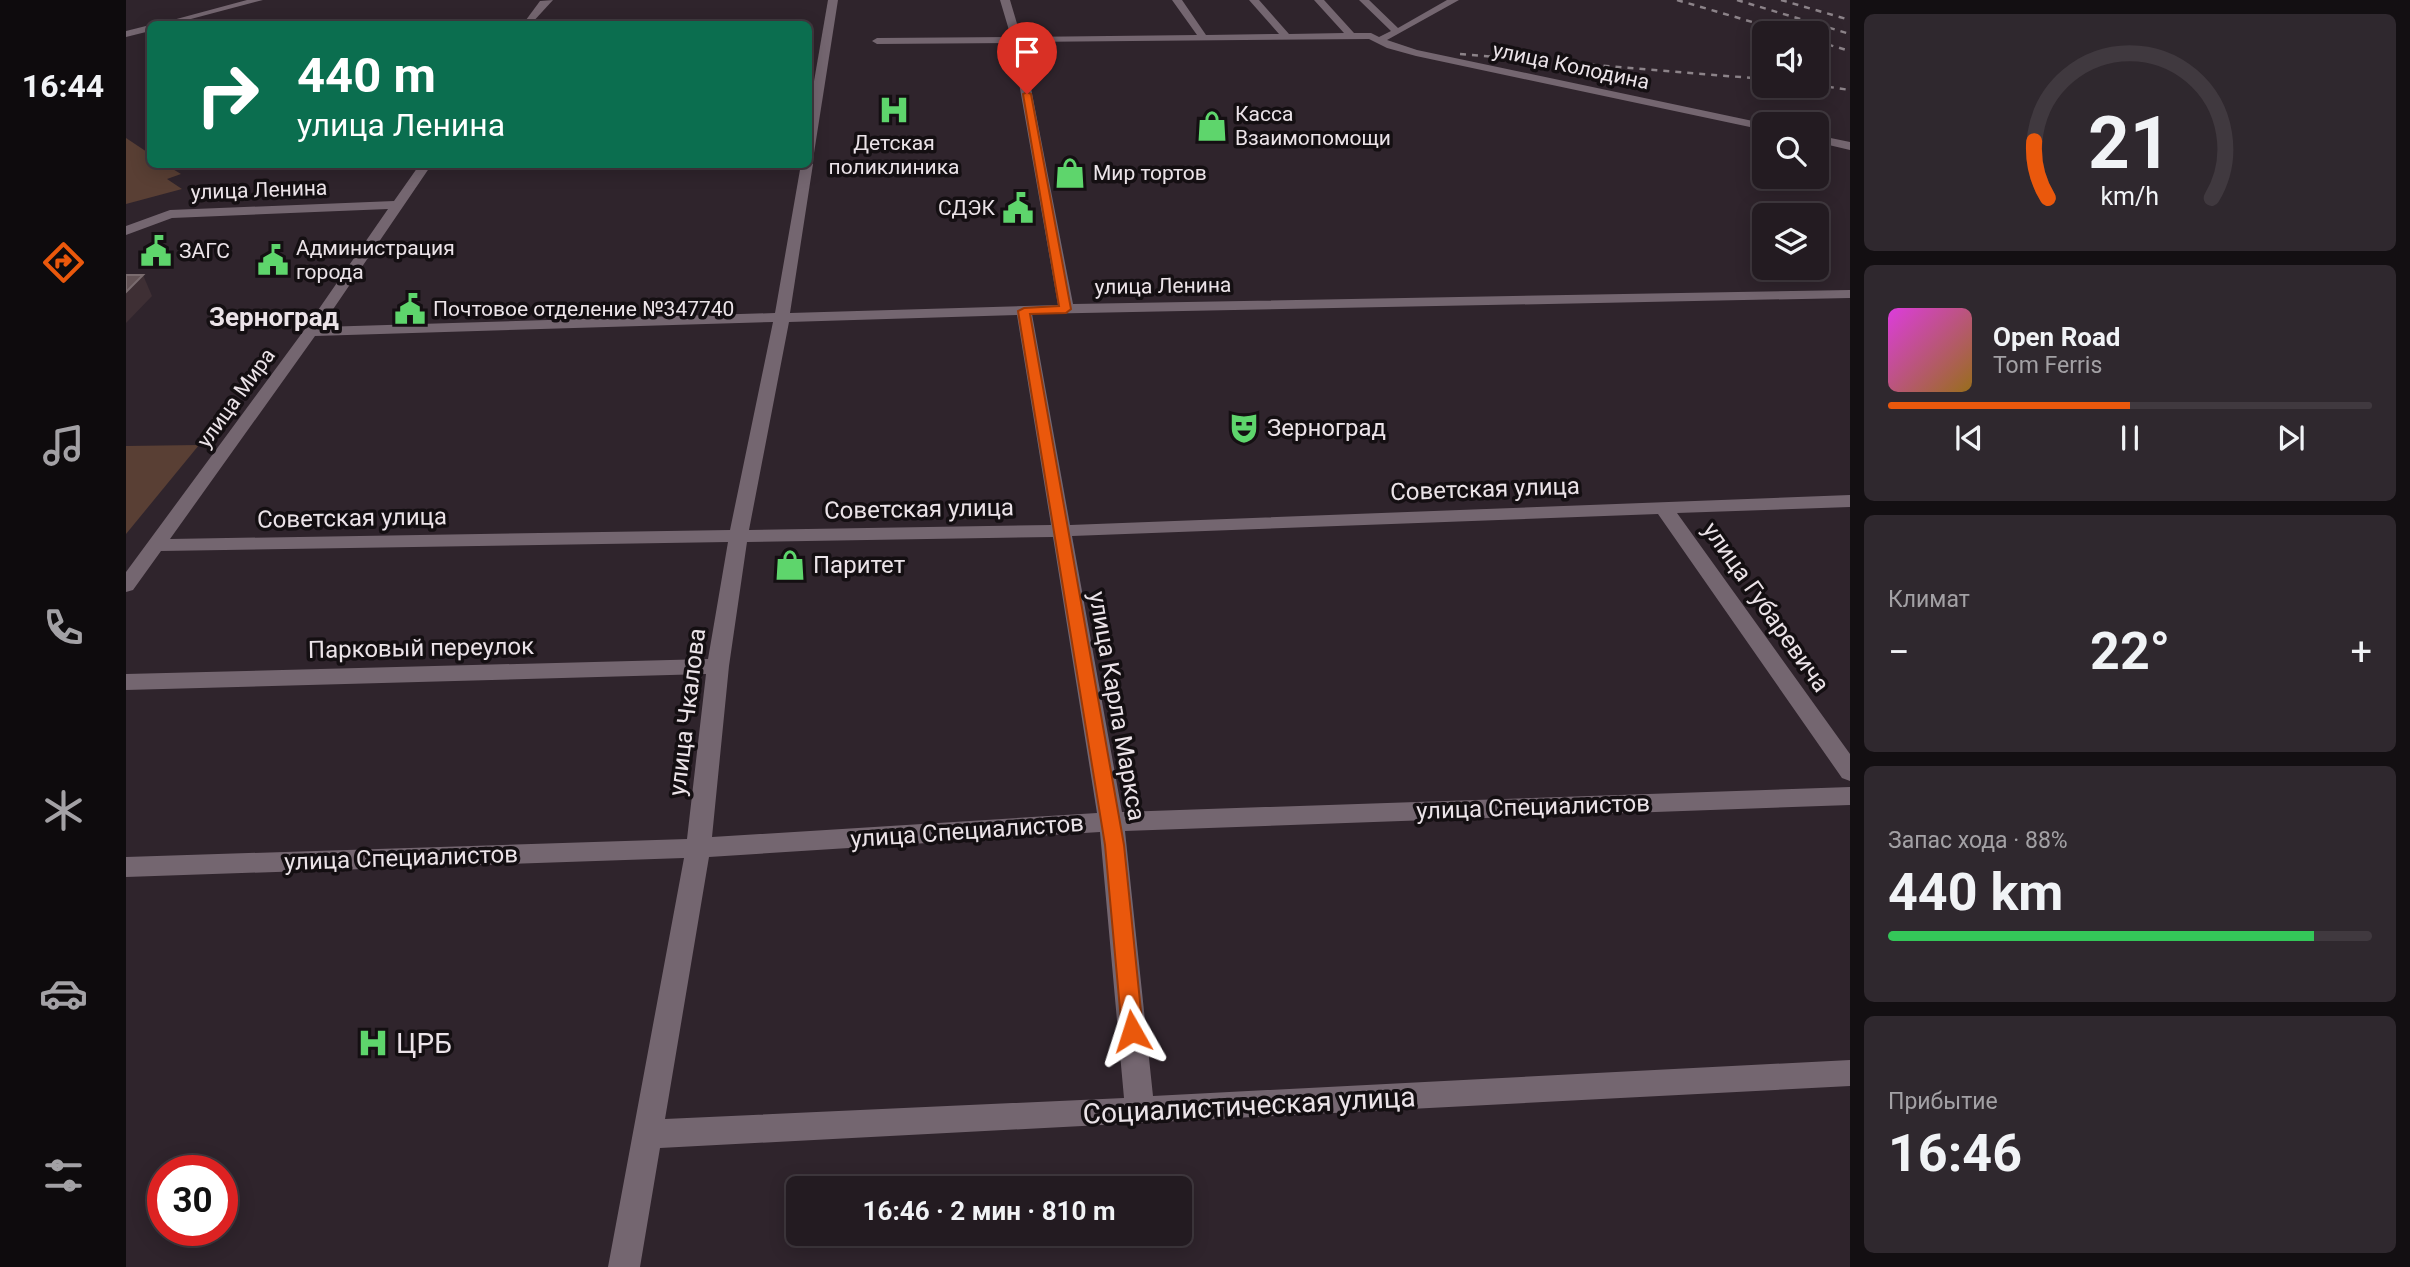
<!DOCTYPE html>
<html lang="ru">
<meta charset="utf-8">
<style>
body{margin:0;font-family:Roboto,sans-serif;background:#2f282e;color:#f1f3f6;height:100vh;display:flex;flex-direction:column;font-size:26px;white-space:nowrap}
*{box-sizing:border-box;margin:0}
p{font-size:23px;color:#a3a1a5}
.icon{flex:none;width:38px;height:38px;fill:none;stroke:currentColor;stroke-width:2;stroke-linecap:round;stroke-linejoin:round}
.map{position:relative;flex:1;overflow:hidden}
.panel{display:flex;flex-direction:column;gap:14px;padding:14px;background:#130f12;width:560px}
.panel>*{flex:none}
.banner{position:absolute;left:21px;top:21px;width:665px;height:147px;border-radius:10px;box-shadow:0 4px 18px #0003,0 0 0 2px #40393f;background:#0b6e4f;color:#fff;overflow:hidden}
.controls{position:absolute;left:1626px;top:21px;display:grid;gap:14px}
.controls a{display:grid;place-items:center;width:77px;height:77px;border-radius:10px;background:#231b21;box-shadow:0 4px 18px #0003,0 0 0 2px #40393f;font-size:35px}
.speed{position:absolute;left:21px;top:1155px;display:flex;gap:14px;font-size:35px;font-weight:700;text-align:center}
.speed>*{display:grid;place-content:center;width:91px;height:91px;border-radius:50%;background:#231b21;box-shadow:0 4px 18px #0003,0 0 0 2px #40393f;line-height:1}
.speed .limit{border:10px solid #d22;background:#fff;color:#111}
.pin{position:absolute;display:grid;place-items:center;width:60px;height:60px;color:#fff;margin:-72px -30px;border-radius:50% 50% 50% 0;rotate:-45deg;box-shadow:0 0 7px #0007}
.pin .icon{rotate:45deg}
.me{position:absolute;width:77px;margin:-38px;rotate:354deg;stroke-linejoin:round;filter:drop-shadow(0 0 5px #0008)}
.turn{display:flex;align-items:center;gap:24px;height:147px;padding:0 35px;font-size:32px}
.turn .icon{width:91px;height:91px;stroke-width:2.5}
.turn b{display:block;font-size:49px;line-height:60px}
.big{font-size:52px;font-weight:700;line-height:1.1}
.panel .card{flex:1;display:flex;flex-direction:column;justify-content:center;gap:10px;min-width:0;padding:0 24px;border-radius:10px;background:#2f282e}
.panel .dial{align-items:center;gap:0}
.dial svg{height:182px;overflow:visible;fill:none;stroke:#40393f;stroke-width:7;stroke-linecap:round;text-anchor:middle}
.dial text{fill:#f1f3f6;stroke:none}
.song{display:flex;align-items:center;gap:21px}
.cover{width:84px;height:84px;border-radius:10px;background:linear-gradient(135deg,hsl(300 70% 55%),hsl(40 70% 35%))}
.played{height:7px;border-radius:4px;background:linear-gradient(90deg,#ea580c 50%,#40393f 50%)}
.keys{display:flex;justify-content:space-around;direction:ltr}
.heat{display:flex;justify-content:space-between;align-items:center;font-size:38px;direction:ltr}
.charge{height:10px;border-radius:5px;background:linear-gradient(90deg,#34c759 88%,#40393f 0)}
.trip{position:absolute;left:660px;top:1176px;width:406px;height:70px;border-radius:10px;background:#231b21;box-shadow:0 4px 18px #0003,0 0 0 2px #40393f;font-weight:700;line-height:70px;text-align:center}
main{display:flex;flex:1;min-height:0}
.tab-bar{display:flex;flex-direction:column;width:126px;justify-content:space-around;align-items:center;background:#0e0b0d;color:#a3a1a5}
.tab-bar .icon{width:49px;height:49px}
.tab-bar .selected{color:#ea580c}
.tab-bar b{font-size:32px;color:#f1f3f6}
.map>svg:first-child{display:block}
</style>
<main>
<nav class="tab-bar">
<b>16:44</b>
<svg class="icon selected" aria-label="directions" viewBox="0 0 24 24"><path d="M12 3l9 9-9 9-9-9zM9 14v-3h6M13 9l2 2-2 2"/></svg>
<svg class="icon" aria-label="music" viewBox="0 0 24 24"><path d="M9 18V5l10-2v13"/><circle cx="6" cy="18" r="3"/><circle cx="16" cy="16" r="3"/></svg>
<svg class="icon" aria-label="phone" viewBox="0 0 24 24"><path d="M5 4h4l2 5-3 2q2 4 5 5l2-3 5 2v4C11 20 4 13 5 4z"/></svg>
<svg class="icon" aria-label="climate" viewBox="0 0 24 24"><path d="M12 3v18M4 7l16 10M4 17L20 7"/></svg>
<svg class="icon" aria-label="car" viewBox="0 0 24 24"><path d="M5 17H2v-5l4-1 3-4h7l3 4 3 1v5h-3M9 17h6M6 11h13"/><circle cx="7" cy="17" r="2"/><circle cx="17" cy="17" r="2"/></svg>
<svg class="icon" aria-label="filters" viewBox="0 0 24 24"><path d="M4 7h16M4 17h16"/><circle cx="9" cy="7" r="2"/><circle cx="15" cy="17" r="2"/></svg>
</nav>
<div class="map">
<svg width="1724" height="1267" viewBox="0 0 1724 1267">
<rect width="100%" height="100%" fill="#2f242c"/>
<!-- green -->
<g fill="#593f34">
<path d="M0,138L24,154V164L40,165L55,174L41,179L56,189L0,204Z"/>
<path d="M73,445L0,534V446Z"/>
</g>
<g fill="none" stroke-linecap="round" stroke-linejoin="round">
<!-- minor -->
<g fill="#746670" fill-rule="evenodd">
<path d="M121,0H137L46,24H32Z"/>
<path d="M427,0L405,24H397L414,1Z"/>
<path d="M702,0H712L688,153L682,156V116Z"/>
<path d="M874,0H884L895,37L1071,35L1046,0H1056L1080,35L1153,34L1123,0H1133L1163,34L1218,33L1188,0H1198L1228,33H1245L1253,37L1265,31L1233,0H1243L1272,28L1321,0H1333L1261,40L1291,50L1641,124H1638V130L1290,56L1261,48L1243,39L896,42L947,304L1724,290V298L906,314L944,525L1724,495V507L1551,513L1724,754V781L1716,778L1532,514L946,536L996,812L1724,787V805L999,831L1027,1096L1724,1060V1086L534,1148L514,1267H482L558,858L0,877V857L561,839L580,674L0,690V674L582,659L602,542L35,551L7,590L0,592V572L179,329L262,209L46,218L0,235V226L44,210L268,201L294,164H306L195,327L649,313L675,164H682V161L687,164L664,313L932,305L886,43L751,44L746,41L751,38L885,37ZM891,315L925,525L623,530L663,322ZM647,322L604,530L44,539L189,336ZM927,537L971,813L586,837L603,666L621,542ZM974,832L998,1098L539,1119L583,857Z"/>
<path d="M24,25V31L0,37V31Z"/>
<path d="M1690,135L1724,142V150L1690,142Z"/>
</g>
<!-- rail -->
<g stroke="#8c8389" stroke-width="2.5" stroke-dasharray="6 6" stroke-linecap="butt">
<path d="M1551,0L1664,33"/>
<path d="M1611,0L1724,34"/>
<path d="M1655,0L1724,20"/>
<path d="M1690,41L1724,51"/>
<path d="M1334,54L1638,79"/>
<path d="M1690,85L1724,90"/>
</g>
</g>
<!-- shaded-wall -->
<path fill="#3e2f34" d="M17,275L26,296L0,323V292Z"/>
<!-- building -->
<path fill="#645457" stroke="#796b6e" stroke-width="2" d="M0,275H17L0,292Z"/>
<!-- route -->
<path fill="#ea580c" stroke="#983908" stroke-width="2" d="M901,92L905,94L945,309L940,313L904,314L998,845L1017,1031L1014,1038L1006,1041L999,1038L996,1031L979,845L892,311L898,308L933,306L897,94Z"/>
<!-- icons -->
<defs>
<symbol id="hospital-bare" viewBox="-9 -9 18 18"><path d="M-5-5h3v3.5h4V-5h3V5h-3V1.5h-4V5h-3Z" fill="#5ed56c" stroke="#140f12" stroke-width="2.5" paint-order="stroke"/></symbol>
<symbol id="shop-bare" viewBox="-9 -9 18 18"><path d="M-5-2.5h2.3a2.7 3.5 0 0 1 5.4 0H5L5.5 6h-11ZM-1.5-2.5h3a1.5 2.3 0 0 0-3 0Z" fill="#5ed56c" stroke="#140f12" stroke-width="2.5" paint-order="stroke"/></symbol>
<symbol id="civic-bare" viewBox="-9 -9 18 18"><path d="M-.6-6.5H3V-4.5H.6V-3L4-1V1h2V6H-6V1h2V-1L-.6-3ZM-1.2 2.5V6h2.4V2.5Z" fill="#5ed56c" stroke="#140f12" stroke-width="2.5" paint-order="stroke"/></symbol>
<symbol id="theatre-bare" viewBox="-9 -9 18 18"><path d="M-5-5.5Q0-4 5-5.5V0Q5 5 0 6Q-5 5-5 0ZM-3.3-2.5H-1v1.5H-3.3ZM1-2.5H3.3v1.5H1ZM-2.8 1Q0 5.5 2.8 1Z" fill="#5ed56c" stroke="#140f12" stroke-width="2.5" paint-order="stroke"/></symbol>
</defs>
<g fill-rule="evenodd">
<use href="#hospital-bare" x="746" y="88" width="44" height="44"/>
<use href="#shop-bare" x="1064" y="104" width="44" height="44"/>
<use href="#shop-bare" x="922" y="151" width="44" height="44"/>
<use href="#civic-bare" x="870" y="186" width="44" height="44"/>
<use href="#civic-bare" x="8" y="229" width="44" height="44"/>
<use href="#civic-bare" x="125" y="238" width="44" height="44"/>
<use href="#civic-bare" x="262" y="287" width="44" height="44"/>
<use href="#theatre-bare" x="1096" y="406" width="44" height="44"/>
<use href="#shop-bare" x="642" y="543" width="44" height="44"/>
<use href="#hospital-bare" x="225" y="1021" width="44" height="44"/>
</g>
<g text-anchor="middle" stroke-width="7" stroke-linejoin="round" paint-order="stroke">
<!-- far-street labels -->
<g font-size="21" fill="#ebe3e8" stroke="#140f12">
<text transform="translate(1445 66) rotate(12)" y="7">улица Колодина</text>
<text transform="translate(133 190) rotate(-2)" y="7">улица Ленина</text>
<text transform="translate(1037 286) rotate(-1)" y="7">улица Ленина</text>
<text transform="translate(110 398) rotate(-54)" y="7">улица Мира</text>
</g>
<!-- far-poi labels -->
<g font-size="21" fill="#ebe3e8" stroke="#140f12" text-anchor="start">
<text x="1109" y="121">Касса<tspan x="1109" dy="24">Взаимопомощи</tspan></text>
<text x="768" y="150" text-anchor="middle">Детская<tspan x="768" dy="24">поликлиника</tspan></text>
<text x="967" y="180">Мир тортов</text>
<text x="869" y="215" text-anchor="end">СДЭК</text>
<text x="170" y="255">Администрация<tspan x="170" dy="24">города</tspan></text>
<text x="53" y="258">ЗАГС</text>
<text x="307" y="316">Почтовое отделение №347740</text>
</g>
<!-- poi labels -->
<g font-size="24" fill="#ebe3e8" stroke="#140f12" text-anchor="start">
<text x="1141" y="436">Зерноград</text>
<text x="687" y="573">Паритет</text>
</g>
<!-- street labels -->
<g font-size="24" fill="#ebe3e8" stroke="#140f12">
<text transform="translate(1359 489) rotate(-2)" y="8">Советская улица</text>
<text transform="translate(793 509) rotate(-1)" y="8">Советская улица</text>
<text transform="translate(226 518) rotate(-1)" y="8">Советская улица</text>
<text transform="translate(1640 607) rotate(55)" y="8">улица Губаревича</text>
<text transform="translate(295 648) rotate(-1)" y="8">Парковый переулок</text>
<text transform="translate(991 706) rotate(80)" y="8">улица Карла Маркса</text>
<text transform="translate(561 712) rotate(-83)" y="8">улица Чкалова</text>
<text transform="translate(1407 807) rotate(-2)" y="8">улица Специалистов</text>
<text transform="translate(841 831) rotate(-4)" y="8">улица Специалистов</text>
<text transform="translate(275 858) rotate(-2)" y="8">улица Специалистов</text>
</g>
<!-- far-district labels -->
<g font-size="26" font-weight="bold" fill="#ebe3e8" stroke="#140f12">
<text x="148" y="326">Зерноград</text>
</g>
<!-- near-poi labels -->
<g font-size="28" fill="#ebe3e8" stroke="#140f12" text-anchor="start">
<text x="270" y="1053">ЦРБ</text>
</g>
<!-- near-street labels -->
<g font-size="28" fill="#ebe3e8" stroke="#140f12">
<text transform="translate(1123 1105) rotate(-3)" y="10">Социалистическая улица</text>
</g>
</g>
</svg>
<div class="controls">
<a><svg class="icon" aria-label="sound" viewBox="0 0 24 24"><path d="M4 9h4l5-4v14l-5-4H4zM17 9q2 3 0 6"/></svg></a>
<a><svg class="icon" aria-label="search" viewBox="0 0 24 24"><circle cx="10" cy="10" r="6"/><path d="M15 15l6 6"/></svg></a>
<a><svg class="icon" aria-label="layers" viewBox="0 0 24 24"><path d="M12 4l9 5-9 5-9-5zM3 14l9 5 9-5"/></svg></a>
</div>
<div class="speed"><div class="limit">30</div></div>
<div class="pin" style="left:901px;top:94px;background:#d93025"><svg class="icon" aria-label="arrive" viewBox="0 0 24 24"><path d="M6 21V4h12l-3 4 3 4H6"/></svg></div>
<svg class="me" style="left:1006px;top:1031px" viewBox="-20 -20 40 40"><path d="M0-17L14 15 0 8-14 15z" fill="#ea580c" stroke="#fff" stroke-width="4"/></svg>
<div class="trip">16:46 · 2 мин · 810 m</div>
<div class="banner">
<div class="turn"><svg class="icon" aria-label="right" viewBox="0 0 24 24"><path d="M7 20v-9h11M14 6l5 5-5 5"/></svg><div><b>440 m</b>улица Ленина</div></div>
</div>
</div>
<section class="panel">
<div class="card dial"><svg viewBox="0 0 100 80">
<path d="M14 69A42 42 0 1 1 86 69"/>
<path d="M14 69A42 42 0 0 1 8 44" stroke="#ea580c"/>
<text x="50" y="56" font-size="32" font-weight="700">21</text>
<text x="50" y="72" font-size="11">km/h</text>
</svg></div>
<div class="card">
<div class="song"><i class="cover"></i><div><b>Open Road</b><p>Tom Ferris</p></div></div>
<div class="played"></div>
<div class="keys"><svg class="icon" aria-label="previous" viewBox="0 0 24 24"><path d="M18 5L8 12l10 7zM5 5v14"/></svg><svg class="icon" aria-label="pause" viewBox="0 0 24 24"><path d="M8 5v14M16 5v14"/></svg><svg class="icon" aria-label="next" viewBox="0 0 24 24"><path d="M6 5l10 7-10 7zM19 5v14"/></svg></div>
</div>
<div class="card"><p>Климат</p>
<div class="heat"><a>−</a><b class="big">22°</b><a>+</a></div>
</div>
<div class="card"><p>Запас хода · 88%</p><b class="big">440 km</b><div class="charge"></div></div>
<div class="card"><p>Прибытие</p><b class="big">16:46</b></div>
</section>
</main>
